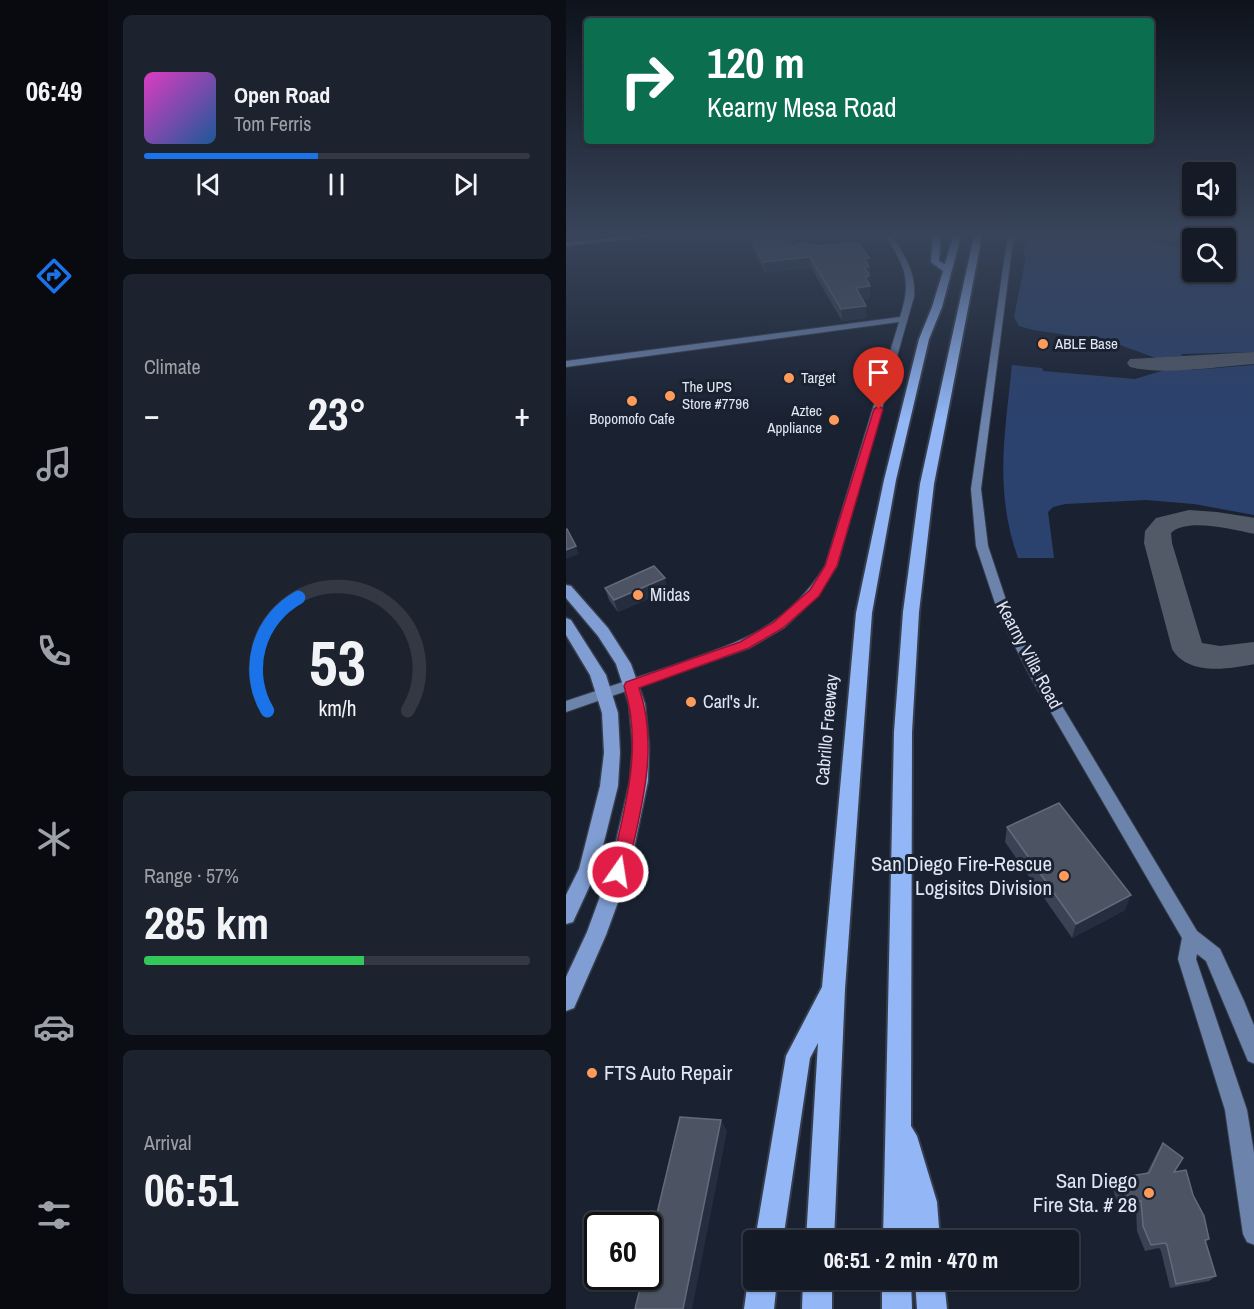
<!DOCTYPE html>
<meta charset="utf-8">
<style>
body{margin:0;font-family:"Archivo Narrow",sans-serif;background:#1d232e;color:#f1f3f6;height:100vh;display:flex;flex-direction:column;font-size:22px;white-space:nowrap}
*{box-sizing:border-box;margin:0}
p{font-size:20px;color:#9da1a7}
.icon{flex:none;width:33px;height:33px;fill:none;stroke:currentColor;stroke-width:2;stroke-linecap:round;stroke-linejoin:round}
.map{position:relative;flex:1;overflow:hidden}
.side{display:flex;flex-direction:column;gap:15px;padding:15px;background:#0b0e15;width:458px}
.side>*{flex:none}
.top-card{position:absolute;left:18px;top:18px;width:570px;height:126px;border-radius:6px;box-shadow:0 2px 4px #0004,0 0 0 2px #333843;background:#0b6e4f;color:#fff;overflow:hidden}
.fabs{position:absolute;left:616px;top:162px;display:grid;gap:12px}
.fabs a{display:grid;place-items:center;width:54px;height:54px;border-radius:6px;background:#141a26;box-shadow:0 2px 4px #0004,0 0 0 2px #333843;font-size:30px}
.speed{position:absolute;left:18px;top:1212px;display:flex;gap:12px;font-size:30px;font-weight:700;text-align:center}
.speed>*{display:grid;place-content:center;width:78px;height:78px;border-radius:50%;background:#141a26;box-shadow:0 2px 4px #0004,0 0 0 2px #333843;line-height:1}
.speed .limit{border:3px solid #111;border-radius:9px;background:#fff;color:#111}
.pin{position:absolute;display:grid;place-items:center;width:51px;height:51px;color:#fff;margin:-62px -26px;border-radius:50% 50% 50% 0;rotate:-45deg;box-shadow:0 0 6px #0007}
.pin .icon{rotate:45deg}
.me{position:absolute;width:66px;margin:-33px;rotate:13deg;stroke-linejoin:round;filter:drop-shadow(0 0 4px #0008)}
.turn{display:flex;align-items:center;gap:21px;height:126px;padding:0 24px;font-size:27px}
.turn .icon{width:78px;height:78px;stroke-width:2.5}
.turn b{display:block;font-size:42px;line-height:51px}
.big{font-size:45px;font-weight:800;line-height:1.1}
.side .tile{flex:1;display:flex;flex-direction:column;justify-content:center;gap:9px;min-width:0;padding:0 21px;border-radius:9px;background:#1d232e}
.side .dial{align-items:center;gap:0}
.dial svg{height:156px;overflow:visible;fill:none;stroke:#333843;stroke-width:7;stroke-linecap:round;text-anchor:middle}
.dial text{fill:#f1f3f6;stroke:none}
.song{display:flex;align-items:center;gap:18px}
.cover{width:72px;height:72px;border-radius:9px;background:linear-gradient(135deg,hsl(310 70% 55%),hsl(210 70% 35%))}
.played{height:6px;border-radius:3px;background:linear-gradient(90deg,#1a73e8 45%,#333843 45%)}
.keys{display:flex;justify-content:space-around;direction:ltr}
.heat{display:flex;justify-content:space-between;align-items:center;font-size:33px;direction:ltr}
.charge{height:9px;border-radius:4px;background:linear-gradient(90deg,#34c759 57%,#333843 0)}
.trip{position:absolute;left:177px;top:1230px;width:336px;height:60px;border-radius:6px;background:#141a26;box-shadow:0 2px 4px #0004,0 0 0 2px #333843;font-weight:800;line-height:60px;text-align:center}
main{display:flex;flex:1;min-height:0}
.menu{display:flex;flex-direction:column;width:108px;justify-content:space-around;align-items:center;background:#080a0f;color:#9da1a7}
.menu .icon{width:42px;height:42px}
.menu .selected{color:#1a73e8}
.menu b{font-size:27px;color:#f1f3f6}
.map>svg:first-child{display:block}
</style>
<main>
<nav class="menu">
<b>06:49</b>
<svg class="icon selected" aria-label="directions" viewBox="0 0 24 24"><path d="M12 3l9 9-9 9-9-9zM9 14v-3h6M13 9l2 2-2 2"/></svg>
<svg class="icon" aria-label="music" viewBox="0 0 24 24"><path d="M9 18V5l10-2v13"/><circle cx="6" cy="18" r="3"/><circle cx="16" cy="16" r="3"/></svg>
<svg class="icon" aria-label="phone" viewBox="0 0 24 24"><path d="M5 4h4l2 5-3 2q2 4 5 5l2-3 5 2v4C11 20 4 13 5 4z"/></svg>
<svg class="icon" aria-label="climate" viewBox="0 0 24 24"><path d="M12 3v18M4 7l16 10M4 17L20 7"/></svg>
<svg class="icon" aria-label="car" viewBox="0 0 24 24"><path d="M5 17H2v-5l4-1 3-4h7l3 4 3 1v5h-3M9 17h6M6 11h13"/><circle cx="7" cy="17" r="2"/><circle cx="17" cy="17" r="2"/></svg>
<svg class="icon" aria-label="filters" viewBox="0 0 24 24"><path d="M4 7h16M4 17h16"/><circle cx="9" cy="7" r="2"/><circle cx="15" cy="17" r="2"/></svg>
</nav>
<section class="side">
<div class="tile">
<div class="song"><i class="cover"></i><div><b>Open Road</b><p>Tom Ferris</p></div></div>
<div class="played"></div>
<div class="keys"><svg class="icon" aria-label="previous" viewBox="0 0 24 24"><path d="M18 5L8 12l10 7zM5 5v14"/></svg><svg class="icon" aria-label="pause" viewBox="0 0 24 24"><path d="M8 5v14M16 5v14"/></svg><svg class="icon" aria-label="next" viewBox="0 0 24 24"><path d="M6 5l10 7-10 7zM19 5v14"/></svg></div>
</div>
<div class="tile"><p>Climate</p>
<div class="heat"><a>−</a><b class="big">23°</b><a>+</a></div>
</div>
<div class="tile dial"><svg viewBox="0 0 100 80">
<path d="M14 69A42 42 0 1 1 86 69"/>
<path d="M14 69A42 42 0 0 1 30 11" stroke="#1a73e8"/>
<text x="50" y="56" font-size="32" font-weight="700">53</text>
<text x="50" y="72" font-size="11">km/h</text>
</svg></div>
<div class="tile"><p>Range · 57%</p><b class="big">285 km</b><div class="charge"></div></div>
<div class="tile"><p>Arrival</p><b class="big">06:51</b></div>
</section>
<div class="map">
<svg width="689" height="1309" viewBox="0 0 689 1309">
<rect width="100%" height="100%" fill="#1a2232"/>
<!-- green -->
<g fill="#2b426e" fill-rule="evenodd">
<path d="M467,236H559L617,249L614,236H688V352L615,354L616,356L590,358L543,341L467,330L453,326L448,317L459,262L458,247ZM627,238H660V272H627Z"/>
<path d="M446,365L476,368L477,371L569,379L605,368L624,367L626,370L688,365V515L628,504L580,500L499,504L487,507L482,512L488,558H452C428,491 439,433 446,365Z"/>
</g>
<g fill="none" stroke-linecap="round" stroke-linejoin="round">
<!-- taxiway -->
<g fill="#525a68" fill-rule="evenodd">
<path d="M689,352V364C653,366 598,376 564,367L561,363L564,359Z"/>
<path d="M623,510L651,512L689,518V534C668,530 621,517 605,533L606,543L636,643L654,646L689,642V664C662,669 622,676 606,649L578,543L579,531L590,518Z"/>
</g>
<defs>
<g id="secondary">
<path d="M70,236H91L0,246V242Z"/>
<path d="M320,236H326C339,256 350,272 348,297L271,566L252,596L218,628L184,648L0,712V701C35,689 70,678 105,666C173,642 218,630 259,566L333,322L0,367V361L334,317C346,279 339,268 320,236Z"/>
<path d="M444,236H450L447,241L415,489L422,546L445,615L478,676L631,931L654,949L678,1001L689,1028V1064L682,1061L640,961L631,954L630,959L681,1110L689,1159V1245L681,1242L677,1234L659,1110L612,959L616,938L465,678L433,615L410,546L405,489L441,241Z"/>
</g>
<g id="primary">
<path d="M0,585L5,586L42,628L65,664L79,704L83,747L82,781L63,872L40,935L8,1008L0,1011V977L21,932L43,872L64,781L67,747L63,704L50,664L32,636L0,598Z"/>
<path d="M0,618L5,620L40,675L52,713L54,753L52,786L31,870L7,922L0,924V895L13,869L34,786L38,753L36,713L24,675L0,635Z"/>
</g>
<g id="highway">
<path d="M367,236H375L373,261L379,264L387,236H395L376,307L363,339L330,480L306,613L279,989L268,1240H240L252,1043L244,1058L217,1240H189L220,1056L256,987L290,613L318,480L353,339L366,307L377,271L365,262Z"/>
<path d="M408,236H416L368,484L353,612L346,732L345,1126L351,1136L371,1202L374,1240H346L345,1231V1240H317L328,732L337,612L354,484Z"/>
<path d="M187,1270L188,1280H211L208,1309H178L182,1280Z"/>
<path d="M237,1280H266V1309H236Z"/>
<path d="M316,1280H345L346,1309H316Z"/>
<path d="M349,1280H378L381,1309H351Z"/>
</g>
</defs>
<!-- secondary casing -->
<use href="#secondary" stroke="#363e4d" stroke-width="2"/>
<!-- primary casing -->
<use href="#primary" stroke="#363e4d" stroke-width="3"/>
<!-- highway casing -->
<use href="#highway" stroke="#363e4d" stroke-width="4"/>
<!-- secondary -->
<use href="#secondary" fill="#6c83ac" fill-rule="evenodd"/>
<!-- primary -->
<use href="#primary" fill="#809ed3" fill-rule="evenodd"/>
<!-- highway -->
<use href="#highway" fill="#92b6f6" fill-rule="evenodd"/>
</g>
<!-- wall -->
<g fill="#3a4253">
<path d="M181,236H220L226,246L303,258L304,298L296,299L301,318L276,321L245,268L199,273Z"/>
<path d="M39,588L102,590L52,612L43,600Z"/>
<path d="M441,827L559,910L506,938L439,842Z"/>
<path d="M597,1143L608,1172L627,1195L643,1239L640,1242L650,1276L643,1281L604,1288L595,1251L593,1248L579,1251L571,1231L570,1207L553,1210L546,1185L550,1178L580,1174L592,1151Z"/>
</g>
<!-- shaded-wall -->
<g fill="#252e3f">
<path d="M244,257L245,268L199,273L197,262Z"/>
<path d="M298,258H303L304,298L290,299V288Z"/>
<path d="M300,306L301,318L276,321L275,309Z"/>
<path d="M10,546L13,554L0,559V550Z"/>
<path d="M99,578L102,590L52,612L48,600Z"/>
<path d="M565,895L559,910L506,938L510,924Z"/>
<path d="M155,1120L161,1131L126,1309H117Z"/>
</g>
<!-- building -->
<g fill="#4c5464" stroke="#636b7a" stroke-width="1.5">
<path d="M185,236H220L226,246L233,243L251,246L286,243L294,245L303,258H298L303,267H298L303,274V276L299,277L304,286L290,288L300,306L275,309L244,257L197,262Z"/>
<path d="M1,529L10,546L0,550V530Z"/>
<path d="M88,566L99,578L48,600L39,588Z"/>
<path d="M493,803L565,895L510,924L441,827Z"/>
<path d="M114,1117L155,1120L117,1309H69L77,1276H82V1251Z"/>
<path d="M597,1143L617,1158L608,1172L620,1170L627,1195L638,1216L643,1239L639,1240L650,1276L610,1284L601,1245L599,1243L585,1245L577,1226L575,1201L558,1204L550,1178L583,1173Z"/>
</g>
<!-- sky -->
<linearGradient id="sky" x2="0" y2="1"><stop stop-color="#0e131c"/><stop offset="0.56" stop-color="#38445a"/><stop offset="1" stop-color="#38445a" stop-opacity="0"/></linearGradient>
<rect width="689" height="419" fill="url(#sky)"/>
<!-- route -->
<path fill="#e11d48" stroke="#92132f" stroke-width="1.5" d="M313,406L317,409L271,566L253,596L217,628L183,648L73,688C94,748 74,813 61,872L59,878L52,880L46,878L44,872C58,811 78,748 58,686L60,682L174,642L208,622L244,590L259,566L308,409Z"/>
<!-- markers -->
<g fill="#ff9b5a" stroke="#1a2232" stroke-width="2">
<circle cx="477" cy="344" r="6"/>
<circle cx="223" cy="378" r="6"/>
<circle cx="104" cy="396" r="6"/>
<circle cx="66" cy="401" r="6"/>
<circle cx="268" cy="420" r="6"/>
<circle cx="72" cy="595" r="6"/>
<circle cx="125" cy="702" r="6"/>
<circle cx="498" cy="876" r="6"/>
<circle cx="26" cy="1073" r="6"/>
<circle cx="583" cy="1193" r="6"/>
</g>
<g text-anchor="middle" stroke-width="6" stroke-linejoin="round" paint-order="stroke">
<!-- far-poi labels -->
<g font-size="15" fill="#e1e7f2" stroke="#1a2232" text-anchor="start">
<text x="489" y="349">ABLE Base</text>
<text x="235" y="383">Target</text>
<text x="116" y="392">The UPS<tspan x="116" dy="17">Store #7796</tspan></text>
<text x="256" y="416" text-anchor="end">Aztec<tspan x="256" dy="17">Appliance</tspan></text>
<text x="66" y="424" text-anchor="middle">Bopomofo Cafe</text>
</g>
<!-- poi labels -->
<g font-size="18" fill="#e1e7f2" stroke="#1a2232" text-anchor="start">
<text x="84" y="601">Midas</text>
<text x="137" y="708">Carl's Jr.</text>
</g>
<!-- street labels -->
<g font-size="18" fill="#e1e7f2" stroke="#1a2232">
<text transform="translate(463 655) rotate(62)" y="6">Kearny Villa Road</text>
<text transform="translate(261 730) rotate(-85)" y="6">Cabrillo Freeway</text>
</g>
<!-- near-poi labels -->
<g font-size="21" fill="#e1e7f2" stroke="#1a2232" text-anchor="end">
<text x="486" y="871">San Diego Fire-Rescue<tspan x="486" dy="24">Logisitcs Division</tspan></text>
<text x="38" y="1080" text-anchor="start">FTS Auto Repair</text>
<text x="571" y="1188">San Diego<tspan x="571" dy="24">Fire Sta. # 28</tspan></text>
</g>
</g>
</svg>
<div class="fabs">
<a><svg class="icon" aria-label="sound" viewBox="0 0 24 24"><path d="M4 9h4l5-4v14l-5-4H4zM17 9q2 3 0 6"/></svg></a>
<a><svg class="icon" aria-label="search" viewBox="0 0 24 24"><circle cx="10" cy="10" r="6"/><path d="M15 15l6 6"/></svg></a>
</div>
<div class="speed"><div class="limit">60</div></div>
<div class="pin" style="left:313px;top:409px;background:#d93025"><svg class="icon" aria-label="arrive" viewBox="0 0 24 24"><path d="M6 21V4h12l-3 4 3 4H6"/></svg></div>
<svg class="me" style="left:52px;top:872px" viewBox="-20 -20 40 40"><circle r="17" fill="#e11d48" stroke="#fff" stroke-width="3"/><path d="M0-11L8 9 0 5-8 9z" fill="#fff"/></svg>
<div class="trip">06:51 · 2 min · 470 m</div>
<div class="top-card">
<div class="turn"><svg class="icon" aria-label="right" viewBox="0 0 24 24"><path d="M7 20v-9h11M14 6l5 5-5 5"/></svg><div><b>120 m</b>Kearny Mesa Road</div></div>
</div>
</div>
</main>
